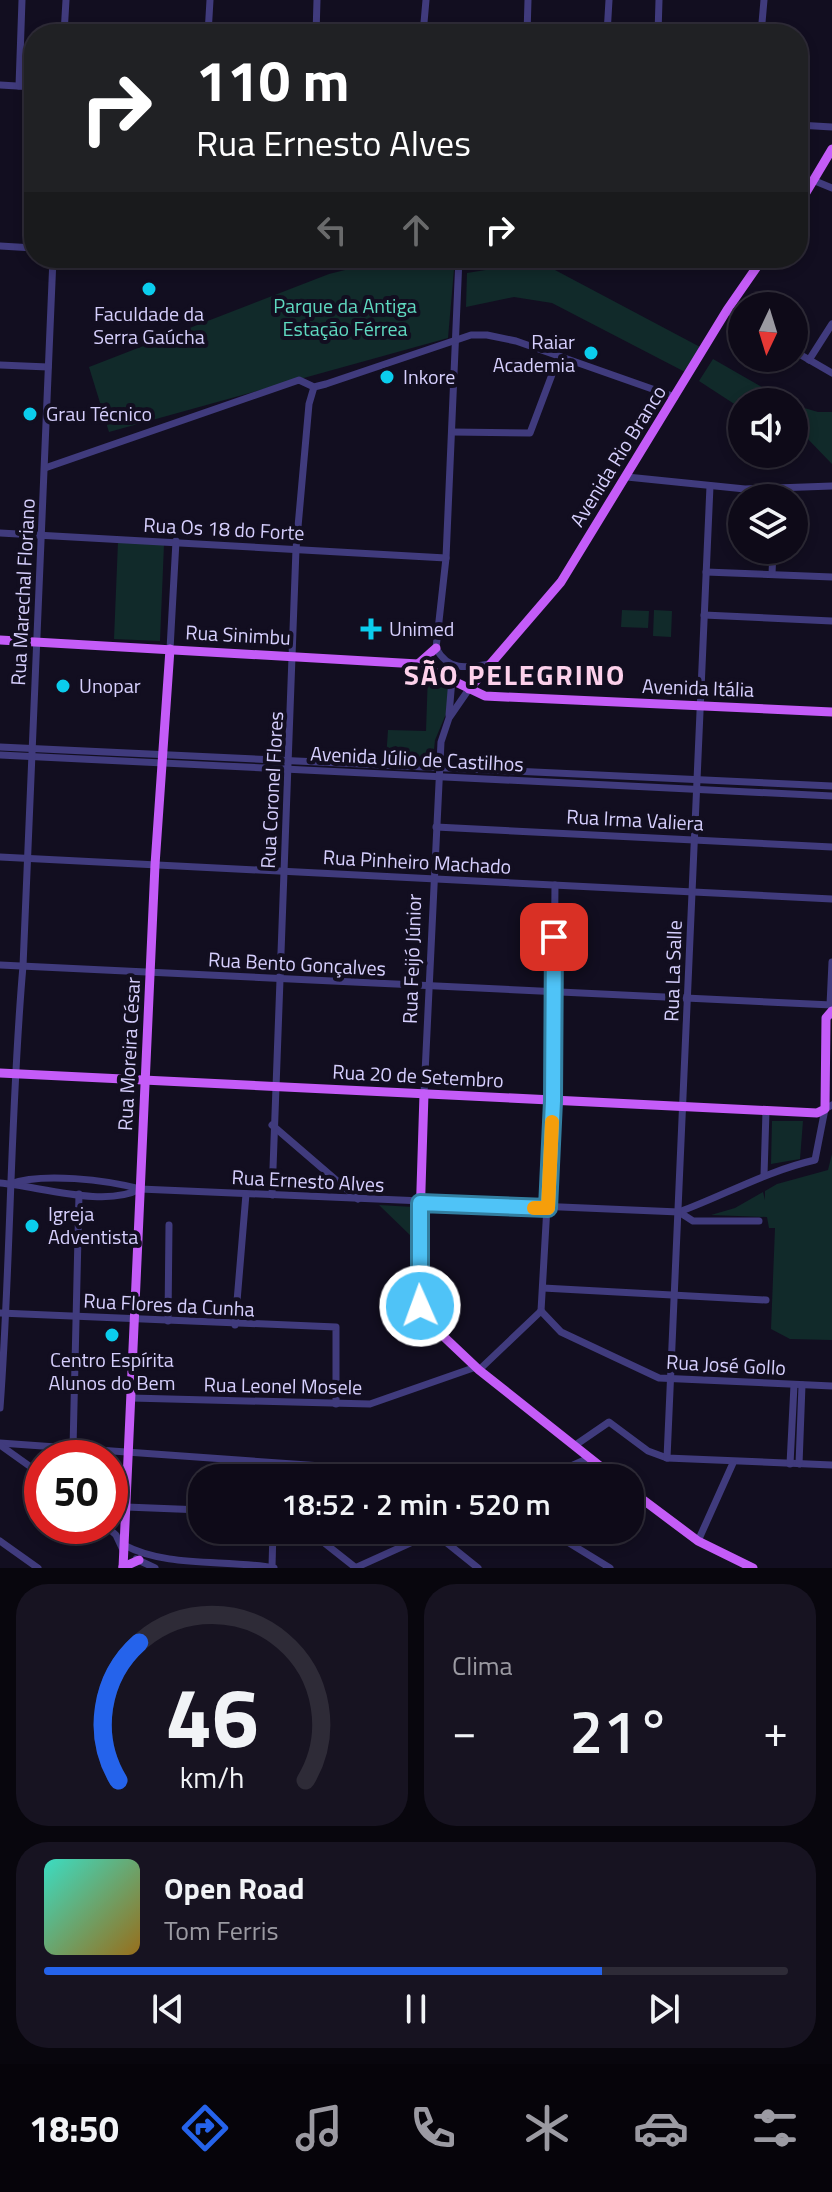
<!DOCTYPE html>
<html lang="pt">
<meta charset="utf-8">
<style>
body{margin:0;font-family:"Titillium Web",sans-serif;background:#171321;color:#f1f3f6;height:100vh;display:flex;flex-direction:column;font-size:30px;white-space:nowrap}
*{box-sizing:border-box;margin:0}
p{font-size:26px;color:#9b9aa2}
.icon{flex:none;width:44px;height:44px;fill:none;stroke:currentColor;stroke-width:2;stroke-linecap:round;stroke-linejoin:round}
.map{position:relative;height:1568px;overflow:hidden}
.drawer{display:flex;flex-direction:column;gap:16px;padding:16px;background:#08060d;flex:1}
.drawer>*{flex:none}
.banner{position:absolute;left:24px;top:24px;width:784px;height:244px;border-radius:32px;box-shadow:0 4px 12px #0003,0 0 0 2px #2e2b37;background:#202124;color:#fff;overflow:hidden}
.needle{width:52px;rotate:184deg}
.tools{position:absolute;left:728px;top:292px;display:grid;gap:16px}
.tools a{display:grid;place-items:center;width:80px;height:80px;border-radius:50%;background:#0e0a18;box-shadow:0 4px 12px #0003,0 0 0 2px #2e2b37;font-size:40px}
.speed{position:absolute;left:24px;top:1440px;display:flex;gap:16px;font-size:40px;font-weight:700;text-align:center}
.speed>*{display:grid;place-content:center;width:104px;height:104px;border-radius:50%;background:#0e0a18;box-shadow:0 4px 12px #0003,0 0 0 2px #2e2b37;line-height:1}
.speed .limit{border:12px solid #d22;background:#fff;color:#111}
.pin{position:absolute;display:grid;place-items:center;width:68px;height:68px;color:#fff;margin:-34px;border-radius:16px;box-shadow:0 4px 12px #0006}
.me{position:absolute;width:88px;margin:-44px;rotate:358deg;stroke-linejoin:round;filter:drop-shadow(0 0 6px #0008)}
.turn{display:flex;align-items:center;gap:28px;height:168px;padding:0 40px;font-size:36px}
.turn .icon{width:104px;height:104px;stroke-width:2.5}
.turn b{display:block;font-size:56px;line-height:68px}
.lanes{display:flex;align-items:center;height:76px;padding:0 40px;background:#0003;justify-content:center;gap:40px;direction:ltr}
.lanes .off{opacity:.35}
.big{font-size:60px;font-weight:600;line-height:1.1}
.drawer .tile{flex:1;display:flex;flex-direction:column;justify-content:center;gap:12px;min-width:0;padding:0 28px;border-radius:32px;background:#171321}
.drawer .dial{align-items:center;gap:0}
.dial svg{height:208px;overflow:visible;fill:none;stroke:#2e2b37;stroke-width:7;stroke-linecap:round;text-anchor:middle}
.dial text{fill:#f1f3f6;stroke:none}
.song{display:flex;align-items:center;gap:24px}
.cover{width:96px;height:96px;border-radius:12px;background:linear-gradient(135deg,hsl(170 70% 55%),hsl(40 70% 35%))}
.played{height:8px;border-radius:4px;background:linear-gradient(90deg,#2563eb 75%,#2e2b37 75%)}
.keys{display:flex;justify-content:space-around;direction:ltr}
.heat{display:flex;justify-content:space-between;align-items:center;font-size:44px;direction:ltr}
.drawer .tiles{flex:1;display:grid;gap:16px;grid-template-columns:1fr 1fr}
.tile:last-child{grid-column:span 2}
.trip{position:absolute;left:188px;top:1464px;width:456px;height:80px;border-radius:32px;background:#0e0a18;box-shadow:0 4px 12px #0003,0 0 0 2px #2e2b37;font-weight:600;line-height:80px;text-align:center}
.tabs{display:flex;height:128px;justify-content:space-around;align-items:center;background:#06040a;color:#9b9aa2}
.tabs .icon{width:56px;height:56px}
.tabs .current{color:#2563eb}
.tabs b{font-size:36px;color:#f1f3f6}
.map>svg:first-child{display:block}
</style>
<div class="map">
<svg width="832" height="1568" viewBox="0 0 832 1568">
<rect width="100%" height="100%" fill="#120e20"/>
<!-- green -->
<g fill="#112a2a">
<path d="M393,258H455L448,338L109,432L89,367L329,274Z"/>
<path d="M516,265L555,270L702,348L687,373L552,303L514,297L466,307L467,273Z"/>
<path d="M713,359L788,402H742V409L699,381Z"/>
<path d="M794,405L818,412H832V464L805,436L794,435Z"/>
<path d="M118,542L164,544L160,641L114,639Z"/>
<path d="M622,610L649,611L648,628L621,627Z"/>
<path d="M654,610L672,611L671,637L653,636Z"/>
<path d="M428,673L444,679L449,692L446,714L435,740L433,759H386L388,730L426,731Z"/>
<path d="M772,1121H803L800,1159L771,1164Z"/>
<path d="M832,1154V1340L790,1339L771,1329L775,1228H769L767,1217L711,1215L735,1208L763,1192L765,1200V1191L777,1184L828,1170Z"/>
<path d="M379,1205L413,1207L412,1237Z"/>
</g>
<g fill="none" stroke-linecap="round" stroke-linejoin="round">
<!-- minor -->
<g stroke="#403b7d" stroke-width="7">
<path d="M64,34L66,0"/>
<path d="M208,34L210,0"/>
<path d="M316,34L317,0"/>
<path d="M423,34L426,0"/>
<path d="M527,34L528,0"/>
<path d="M607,34L609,0"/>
<path d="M658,34L659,0"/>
<path d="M761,34L764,0"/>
<path d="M0,85L34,87"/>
<path d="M19,86L22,0"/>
<path d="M798,125L832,127"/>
<path d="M815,181L832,188"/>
<path d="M0,246L34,248"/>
<path d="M459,258L446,558L436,648C448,671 466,668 489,664"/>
<path d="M727,310L742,319"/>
<path d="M794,351L832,373"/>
<path d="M809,360L832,324"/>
<path d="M0,365L48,367"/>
<path d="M452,432L530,433L559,356"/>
<path d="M45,468L299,380L314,387L326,384L471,335H487L516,341L675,397"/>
<path d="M627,477L745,489L832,486"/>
<path d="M0,533L446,558"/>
<path d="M706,572L832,577"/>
<path d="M772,574L773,550"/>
<path d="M704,615L832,621"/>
<path d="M170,649L176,541"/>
<path d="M449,715L452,679"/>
<path d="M0,747L832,786"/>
<path d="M0,755L832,796"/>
<path d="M436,827L832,847"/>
<path d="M0,857L832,899"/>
<path d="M0,965L832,1005"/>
<path d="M830,1005L832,962"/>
<path d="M424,1094L441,742L449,718L469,689"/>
<path d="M272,1125L358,1199"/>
<path d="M764,1175L766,1111"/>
<path d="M0,1183C38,1186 105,1208 140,1189"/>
<path d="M10,1184C42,1172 107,1180 140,1189L679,1212L693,1221H759"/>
<path d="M272,1195L296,549L309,404L314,387"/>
<path d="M679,1212C725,1195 767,1171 815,1160L825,1109L832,1105"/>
<path d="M543,1288L766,1300"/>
<path d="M541,1311L553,1101L555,885"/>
<path d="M541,1311L561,1332L659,1378L832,1386"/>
<path d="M0,1313L336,1327V1404"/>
<path d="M168,1321L169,1225"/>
<path d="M235,1325L246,1194"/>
<path d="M479,1370L541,1311"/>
<path d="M131,1398L370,1404L476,1367"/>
<path d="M0,1408C11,1261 10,1113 23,966L53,258"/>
<path d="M0,1443L336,1467L360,1478"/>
<path d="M0,1445L42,1475"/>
<path d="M574,1446L609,1422L648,1451L667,1458L832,1465"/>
<path d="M73,1448L79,1194"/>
<path d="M667,1458L710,486"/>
<path d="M790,1464L794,1385"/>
<path d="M799,1464L802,1385"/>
<path d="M469,1468L482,1478"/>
<path d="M544,1478L589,1458"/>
<path d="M126,1507L202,1510"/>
<path d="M106,1526L116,1535L123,1550"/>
<path d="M308,1530L356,1568"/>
<path d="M548,1530L610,1568"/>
<path d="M432,1531L478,1568"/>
<path d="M0,1541L38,1568"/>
<path d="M698,1541L733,1463"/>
<path d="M124,1545C167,1568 225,1559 274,1568"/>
<path d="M136,1559L155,1568"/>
<path d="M272,1567L273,1530"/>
<path d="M355,1568L439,1530"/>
</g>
<!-- major -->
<g stroke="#c45cf8" stroke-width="9">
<path d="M798,206L832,149"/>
<path d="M0,640L418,664L485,696L832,712"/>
<path d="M418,664L436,648"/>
<path d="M469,689L561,582L727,310L763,258"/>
<path d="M0,1073L817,1113L825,1109L826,1018L832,1011"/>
<path d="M424,1094L418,1283L423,1317L479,1370L615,1478"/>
<path d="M630,1490L698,1541L753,1568"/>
<path d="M123,1567L139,1560"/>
<path d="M123,1568L155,865L170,649"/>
</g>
</g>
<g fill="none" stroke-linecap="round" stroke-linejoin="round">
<defs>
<path id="route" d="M420,1306V1203L548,1208L553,1101L554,937"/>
</defs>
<!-- route casing -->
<use href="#route" stroke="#337fa1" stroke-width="20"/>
<!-- route -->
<use href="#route" stroke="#4fc3f7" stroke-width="14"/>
<!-- slow -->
<path stroke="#f59e0b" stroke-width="14" d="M534,1208H548L552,1122"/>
</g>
<!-- markers -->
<g fill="#0bcded" stroke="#120e20" stroke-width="3">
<circle cx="149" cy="289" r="8"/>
<circle cx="591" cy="353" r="8"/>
<circle cx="387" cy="377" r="8"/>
<circle cx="30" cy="414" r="8"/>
<path d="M367 617h8v8h8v8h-8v8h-8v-8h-8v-8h8z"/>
<circle cx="63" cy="686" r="8"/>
<circle cx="32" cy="1226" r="8"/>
<circle cx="112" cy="1335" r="8"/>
</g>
<g text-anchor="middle" stroke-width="8" stroke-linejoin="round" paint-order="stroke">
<!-- park labels -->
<g font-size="20" fill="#5fd9c0" stroke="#120e20">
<text x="345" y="313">Parque da Antiga<tspan x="345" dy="23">Estação Férrea</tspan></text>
</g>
<!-- poi labels -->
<g font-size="20" fill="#d6cffd" stroke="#120e20" text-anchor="start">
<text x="149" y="321" text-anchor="middle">Faculdade da<tspan x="149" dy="23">Serra Gaúcha</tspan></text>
<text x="575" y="349" text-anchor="end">Raiar<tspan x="575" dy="23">Academia</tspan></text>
<text x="403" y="384">Inkore</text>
<text x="46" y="421">Grau Técnico</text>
<text x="389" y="636">Unimed</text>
<text x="79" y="693">Unopar</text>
<text x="48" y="1221">Igreja<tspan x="48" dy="23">Adventista</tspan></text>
<text x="112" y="1367" text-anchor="middle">Centro Espírita<tspan x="112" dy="23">Alunos do Bem</tspan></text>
</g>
<!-- street labels -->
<g font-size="20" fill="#d6cffd" stroke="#120e20">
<text transform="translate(618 456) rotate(-58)" y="7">Avenida Rio Branco</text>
<text transform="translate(224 529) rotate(3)" y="7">Rua Os 18 do Forte</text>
<text transform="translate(23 592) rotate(-87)" y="7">Rua Marechal Floriano</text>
<text transform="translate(238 635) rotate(3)" y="7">Rua Sinimbu</text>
<text transform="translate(698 688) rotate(2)" y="7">Avenida Itália</text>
<text transform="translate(417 759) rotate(3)" y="7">Avenida Júlio de Castilhos</text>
<text transform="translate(272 790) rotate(-87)" y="7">Rua Coronel Flores</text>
<text transform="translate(635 820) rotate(3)" y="7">Rua Irma Valiera</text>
<text transform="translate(417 862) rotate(3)" y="7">Rua Pinheiro Machado</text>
<text transform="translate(412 959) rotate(-88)" y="7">Rua Feijó Júnior</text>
<text transform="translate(297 964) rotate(3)" y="7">Rua Bento Gonçalves</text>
<text transform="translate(673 971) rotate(-88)" y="7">Rua La Salle</text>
<text transform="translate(129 1054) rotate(-87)" y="7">Rua Moreira César</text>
<text transform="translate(418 1076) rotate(3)" y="7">Rua 20 de Setembro</text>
<text transform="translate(308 1181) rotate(3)" y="7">Rua Ernesto Alves</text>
<text transform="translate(169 1305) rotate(3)" y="7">Rua Flores da Cunha</text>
<text transform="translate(726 1365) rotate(3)" y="7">Rua José Gollo</text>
<text transform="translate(283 1386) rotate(1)" y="7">Rua Leonel Mosele</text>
</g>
<!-- district labels -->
<g font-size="28" font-weight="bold" letter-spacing="2" fill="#fdd1eb" stroke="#120e20">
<text x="515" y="685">SÃO PELEGRINO</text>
</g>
</g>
</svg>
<div class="tools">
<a><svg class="needle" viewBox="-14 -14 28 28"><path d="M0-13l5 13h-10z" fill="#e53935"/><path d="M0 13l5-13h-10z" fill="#9b9aa2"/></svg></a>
<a><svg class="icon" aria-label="sound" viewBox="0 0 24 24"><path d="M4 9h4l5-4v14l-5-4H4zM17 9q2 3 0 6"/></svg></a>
<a><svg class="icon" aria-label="layers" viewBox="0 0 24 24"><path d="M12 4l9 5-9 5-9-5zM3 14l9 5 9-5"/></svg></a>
</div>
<div class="speed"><div class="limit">50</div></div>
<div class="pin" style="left:554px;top:937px;background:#d93025"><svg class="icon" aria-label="arrive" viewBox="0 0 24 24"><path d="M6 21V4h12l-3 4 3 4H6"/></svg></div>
<svg class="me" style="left:420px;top:1306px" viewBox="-20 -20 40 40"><circle r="17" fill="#4fc3f7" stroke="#fff" stroke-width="3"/><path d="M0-11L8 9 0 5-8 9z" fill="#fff"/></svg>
<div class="trip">18:52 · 2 min · 520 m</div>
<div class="banner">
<div class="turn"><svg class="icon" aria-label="right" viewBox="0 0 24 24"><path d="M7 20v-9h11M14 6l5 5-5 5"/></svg><div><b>110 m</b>Rua Ernesto Alves</div></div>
<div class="lanes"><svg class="icon off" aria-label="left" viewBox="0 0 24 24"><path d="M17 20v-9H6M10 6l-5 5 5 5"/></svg><svg class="icon off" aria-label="ahead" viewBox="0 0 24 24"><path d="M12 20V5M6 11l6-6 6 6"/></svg><svg class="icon" aria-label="right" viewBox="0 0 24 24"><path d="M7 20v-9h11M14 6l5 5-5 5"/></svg></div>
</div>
</div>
<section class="drawer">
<div class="tiles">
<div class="tile dial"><svg viewBox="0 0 100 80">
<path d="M14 69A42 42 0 1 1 86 69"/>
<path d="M14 69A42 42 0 0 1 22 16" stroke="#2563eb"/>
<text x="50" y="56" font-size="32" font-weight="700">46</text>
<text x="50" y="72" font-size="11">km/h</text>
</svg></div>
<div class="tile"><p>Clima</p>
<div class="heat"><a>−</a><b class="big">21°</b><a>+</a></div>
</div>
<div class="tile">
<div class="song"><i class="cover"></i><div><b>Open Road</b><p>Tom Ferris</p></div></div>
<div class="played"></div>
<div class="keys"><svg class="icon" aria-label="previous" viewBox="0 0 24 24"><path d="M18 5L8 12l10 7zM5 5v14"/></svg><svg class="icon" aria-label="pause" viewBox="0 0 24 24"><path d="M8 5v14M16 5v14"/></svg><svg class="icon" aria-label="next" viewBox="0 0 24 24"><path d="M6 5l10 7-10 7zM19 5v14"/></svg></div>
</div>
</div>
</section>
<nav class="tabs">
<b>18:50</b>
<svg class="icon current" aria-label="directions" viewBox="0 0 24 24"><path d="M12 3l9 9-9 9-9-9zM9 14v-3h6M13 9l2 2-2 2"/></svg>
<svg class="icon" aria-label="music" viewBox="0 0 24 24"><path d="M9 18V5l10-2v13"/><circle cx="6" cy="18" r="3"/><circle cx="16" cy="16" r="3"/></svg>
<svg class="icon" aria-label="phone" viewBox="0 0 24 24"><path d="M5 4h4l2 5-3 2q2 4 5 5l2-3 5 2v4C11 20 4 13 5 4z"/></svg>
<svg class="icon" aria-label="climate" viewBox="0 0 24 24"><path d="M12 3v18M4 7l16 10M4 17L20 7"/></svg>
<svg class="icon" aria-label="car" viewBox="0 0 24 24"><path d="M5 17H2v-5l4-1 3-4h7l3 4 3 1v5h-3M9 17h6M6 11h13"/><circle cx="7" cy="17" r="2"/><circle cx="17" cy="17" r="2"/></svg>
<svg class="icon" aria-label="filters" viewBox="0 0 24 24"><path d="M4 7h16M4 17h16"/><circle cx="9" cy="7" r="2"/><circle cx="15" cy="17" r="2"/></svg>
</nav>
